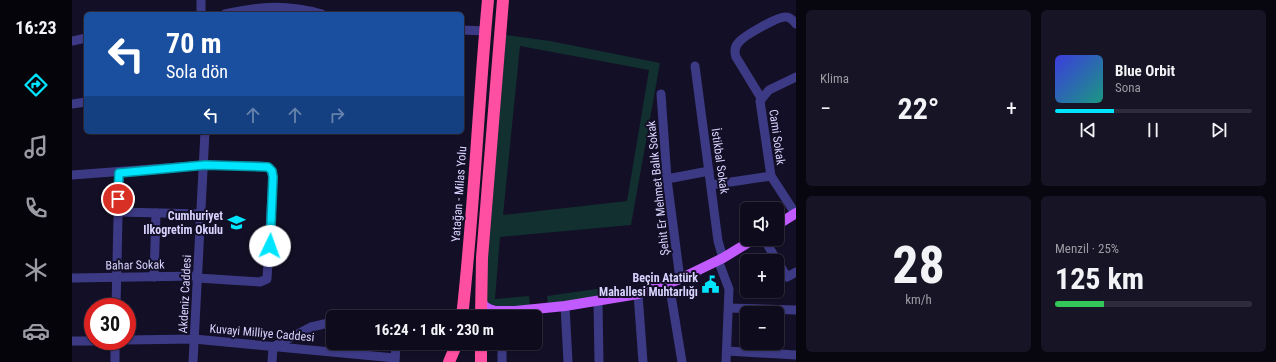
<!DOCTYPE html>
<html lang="tr">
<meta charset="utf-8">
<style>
body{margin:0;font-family:"Roboto Condensed",sans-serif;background:#171425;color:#f1f3f6;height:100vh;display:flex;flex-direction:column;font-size:15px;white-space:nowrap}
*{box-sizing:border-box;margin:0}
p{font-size:13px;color:#9b9ba3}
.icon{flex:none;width:22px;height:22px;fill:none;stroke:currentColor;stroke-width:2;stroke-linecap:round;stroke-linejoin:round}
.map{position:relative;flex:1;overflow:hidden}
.drawer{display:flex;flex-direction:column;gap:10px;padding:10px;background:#08060f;width:480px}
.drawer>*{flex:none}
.hud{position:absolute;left:12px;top:12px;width:380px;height:122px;border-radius:6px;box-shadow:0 1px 3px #0004,0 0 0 1px #2e2b3b;background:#1a4fa0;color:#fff;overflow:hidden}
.buttons{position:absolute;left:668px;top:202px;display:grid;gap:8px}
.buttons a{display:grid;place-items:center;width:44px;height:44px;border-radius:6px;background:#0e0b1c;box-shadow:0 1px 3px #0004,0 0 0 1px #2e2b3b;font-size:20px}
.speed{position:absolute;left:12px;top:298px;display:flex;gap:8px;font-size:20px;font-weight:700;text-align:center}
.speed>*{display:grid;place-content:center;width:52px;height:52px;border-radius:50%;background:#0e0b1c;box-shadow:0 1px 3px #0004,0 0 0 1px #2e2b3b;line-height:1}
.speed .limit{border:6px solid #d22;background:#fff;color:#111}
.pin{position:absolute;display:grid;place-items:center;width:34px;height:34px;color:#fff;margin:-17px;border:2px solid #fff;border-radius:50%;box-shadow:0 1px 4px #0007}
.me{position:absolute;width:44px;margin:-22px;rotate:3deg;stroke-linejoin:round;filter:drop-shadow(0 0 3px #0008)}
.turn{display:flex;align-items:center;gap:14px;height:84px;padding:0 16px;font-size:18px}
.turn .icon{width:52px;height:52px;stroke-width:2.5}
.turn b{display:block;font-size:28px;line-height:34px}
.lanes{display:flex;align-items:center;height:38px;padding:0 16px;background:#0003;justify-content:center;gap:20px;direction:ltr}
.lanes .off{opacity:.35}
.big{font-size:30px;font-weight:700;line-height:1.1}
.drawer .card{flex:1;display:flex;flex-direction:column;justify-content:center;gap:6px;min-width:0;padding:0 14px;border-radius:6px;background:#171425}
.drawer .dial{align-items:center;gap:0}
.dial b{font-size:52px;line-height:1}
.song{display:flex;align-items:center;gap:12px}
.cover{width:48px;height:48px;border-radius:6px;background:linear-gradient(135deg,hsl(240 70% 55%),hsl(170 70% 35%))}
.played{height:4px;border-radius:2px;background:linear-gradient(90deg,#00e5ff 30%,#2e2b3b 30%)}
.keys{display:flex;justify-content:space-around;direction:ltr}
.heat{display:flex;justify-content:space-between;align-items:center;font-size:22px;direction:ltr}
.charge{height:6px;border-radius:3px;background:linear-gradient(90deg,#34c759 25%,#2e2b3b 0)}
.drawer .tiles{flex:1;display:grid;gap:10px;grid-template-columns:repeat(2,1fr)}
.trip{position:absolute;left:254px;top:310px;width:216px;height:40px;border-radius:6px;background:#0e0b1c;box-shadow:0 1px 3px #0004,0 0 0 1px #2e2b3b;font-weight:700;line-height:40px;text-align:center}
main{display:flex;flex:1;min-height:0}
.dock{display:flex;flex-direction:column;width:72px;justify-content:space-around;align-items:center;background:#06040b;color:#9b9ba3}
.dock .icon{width:28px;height:28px}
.dock .selected{color:#00e5ff}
.dock b{font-size:18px;color:#f1f3f6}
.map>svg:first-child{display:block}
</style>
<main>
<nav class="dock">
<b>16:23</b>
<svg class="icon selected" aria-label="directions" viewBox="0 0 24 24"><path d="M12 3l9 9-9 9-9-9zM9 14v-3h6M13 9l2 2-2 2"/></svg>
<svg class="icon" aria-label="music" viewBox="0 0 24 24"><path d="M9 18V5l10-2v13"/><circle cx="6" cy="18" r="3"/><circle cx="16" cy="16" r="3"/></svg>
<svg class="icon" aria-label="phone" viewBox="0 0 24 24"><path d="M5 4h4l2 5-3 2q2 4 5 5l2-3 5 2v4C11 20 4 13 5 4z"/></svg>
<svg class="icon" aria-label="climate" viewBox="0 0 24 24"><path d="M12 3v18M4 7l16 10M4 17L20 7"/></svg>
<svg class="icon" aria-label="car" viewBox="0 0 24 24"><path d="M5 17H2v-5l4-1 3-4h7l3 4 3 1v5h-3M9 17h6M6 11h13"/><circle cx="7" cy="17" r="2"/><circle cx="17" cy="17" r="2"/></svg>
</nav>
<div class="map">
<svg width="724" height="362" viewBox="0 0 724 362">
<rect width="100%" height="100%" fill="#130f26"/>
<!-- green -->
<g fill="#12302f" fill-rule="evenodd">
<path d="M434,35L478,41L588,63L559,225L428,237L423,299L457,296L458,306L422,309L412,300ZM448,46L577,70L555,201L431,215Z"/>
<path d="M546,286L547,295L476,305L475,296Z"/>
<path d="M705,334L711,335L710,351L700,350V343H705Z"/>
</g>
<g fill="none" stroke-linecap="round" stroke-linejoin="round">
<!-- minor -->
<g stroke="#3d3a85" stroke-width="9">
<path d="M129,0V14"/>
<path d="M153,14C189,6 214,4 250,14"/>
<path d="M390,30L413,31"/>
<path d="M0,41L14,38"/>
<path d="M623,66L646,241L651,258"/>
<path d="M589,94L595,179L608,279"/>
<path d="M689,98L664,57C662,51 663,46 667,42C672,36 706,16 714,17C719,17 721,21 724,24"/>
<path d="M0,104L14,102"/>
<path d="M0,175L133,165L189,166L198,168L201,177L195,279L188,282L126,278"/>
<path d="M595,179L637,171"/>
<path d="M639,185L699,176"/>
<path d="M46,212L130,214"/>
<path d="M723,213L699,176L688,101L697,90L724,77"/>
<path d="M692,239L715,277L724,272"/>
<path d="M646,260L657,289L654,362"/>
<path d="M82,277L84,213"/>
<path d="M0,278L126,276"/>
<path d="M597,283L610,362"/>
<path d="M566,294L571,362"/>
<path d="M526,302L527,362"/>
<path d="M493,306L496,362"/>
<path d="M44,307L47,173"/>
<path d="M657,308L724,310"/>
<path d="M55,340L122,339L323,358"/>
<path d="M0,341H21"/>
<path d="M655,351L724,355"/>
<path d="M43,362V341"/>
<path d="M121,362L133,132"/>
<path d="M200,362L201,347L239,327L261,322"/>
<path d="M323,362L324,343"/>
<path d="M430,362V343"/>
</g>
<!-- major -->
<g stroke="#c25bff" stroke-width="10">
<path d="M705,225L724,213"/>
<path d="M409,300L412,306L417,309L423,311H443L493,306L566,294L608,279L651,258L682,239"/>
</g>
<!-- highway -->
<g stroke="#ff4fa3" stroke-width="12">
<path d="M390,317C402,212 406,106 416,0"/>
<path d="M409,317L410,258L431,0"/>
<path d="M377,362L385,343"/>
<path d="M409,362V343"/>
</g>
</g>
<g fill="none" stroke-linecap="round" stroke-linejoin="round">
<defs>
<path id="route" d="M46,199L47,173L133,165L196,167L200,171L201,177L198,246"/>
</defs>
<!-- route casing -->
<use href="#route" stroke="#0095a6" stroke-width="10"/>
<!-- route -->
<use href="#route" stroke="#00e5ff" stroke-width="7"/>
</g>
<!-- icons -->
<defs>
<symbol id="school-bare" viewBox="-9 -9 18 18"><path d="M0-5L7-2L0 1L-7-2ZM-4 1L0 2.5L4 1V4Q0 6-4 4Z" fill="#00e5ff" stroke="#130f26" stroke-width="2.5" paint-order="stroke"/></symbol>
<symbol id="civic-bare" viewBox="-9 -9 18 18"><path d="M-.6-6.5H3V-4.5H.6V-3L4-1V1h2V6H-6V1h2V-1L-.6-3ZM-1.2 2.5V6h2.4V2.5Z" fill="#00e5ff" stroke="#130f26" stroke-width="2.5" paint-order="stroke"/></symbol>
</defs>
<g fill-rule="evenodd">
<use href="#school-bare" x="152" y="210" width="25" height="25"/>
<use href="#civic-bare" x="626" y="272" width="25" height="25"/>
</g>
<g text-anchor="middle" stroke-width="4" stroke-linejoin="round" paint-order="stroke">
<!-- street labels -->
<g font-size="12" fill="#d9d4ff" stroke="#130f26">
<text transform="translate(705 137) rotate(82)" y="4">Cami Sokak</text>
<text transform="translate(648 161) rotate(82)" y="4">İstikbal Sokak</text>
<text transform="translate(586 188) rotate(-96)" y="4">Şehit Er Mehmet Balık Sokak</text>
<text transform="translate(387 194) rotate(-86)" y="4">Yatağan - Milas Yolu</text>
<text transform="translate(63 265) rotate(-1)" y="4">Bahar Sokak</text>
<text transform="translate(113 294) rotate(-87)" y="4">Akdeniz Caddesi</text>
<text transform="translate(190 333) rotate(5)" y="4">Kuvayi Milliye Caddesi</text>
</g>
<!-- poi labels -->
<g font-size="12" font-weight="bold" fill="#d9d4ff" stroke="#130f26" text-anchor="end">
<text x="151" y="220">Cumhuriyet<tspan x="151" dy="14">Ilkogretim Okulu</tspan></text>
<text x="626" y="282">Beçin Atatürk<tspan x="626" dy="14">Mahallesi Muhtarlığı</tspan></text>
</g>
</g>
</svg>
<div class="buttons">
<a><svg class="icon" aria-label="sound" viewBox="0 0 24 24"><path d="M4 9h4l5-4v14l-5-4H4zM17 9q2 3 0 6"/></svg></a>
<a>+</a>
<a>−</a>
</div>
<div class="speed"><div class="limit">30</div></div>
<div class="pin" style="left:46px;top:199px;background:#d93025"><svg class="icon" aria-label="arrive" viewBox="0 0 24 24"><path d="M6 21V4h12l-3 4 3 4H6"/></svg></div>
<svg class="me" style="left:198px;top:246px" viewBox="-20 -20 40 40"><circle r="19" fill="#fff"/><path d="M0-13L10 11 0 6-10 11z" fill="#00e5ff"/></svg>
<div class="trip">16:24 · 1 dk · 230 m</div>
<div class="hud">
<div class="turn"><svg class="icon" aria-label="left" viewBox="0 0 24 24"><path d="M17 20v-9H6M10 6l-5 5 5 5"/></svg><div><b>70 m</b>Sola dön</div></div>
<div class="lanes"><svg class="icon" aria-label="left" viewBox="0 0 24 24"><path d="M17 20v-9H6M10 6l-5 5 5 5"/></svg><svg class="icon off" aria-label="ahead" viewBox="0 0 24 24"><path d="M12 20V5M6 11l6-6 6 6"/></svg><svg class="icon off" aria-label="ahead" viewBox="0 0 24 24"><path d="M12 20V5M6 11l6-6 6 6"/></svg><svg class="icon off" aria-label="right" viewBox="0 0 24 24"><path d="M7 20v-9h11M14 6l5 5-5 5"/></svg></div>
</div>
</div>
<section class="drawer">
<div class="tiles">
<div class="card"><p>Klima</p>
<div class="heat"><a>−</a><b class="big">22°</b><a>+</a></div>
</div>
<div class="card">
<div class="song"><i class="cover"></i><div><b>Blue Orbit</b><p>Sona</p></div></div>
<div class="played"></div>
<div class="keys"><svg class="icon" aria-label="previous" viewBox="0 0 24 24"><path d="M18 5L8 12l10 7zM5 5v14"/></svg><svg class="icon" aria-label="pause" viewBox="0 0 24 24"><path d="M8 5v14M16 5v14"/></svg><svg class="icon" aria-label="next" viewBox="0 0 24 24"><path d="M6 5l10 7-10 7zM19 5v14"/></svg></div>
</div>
<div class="card dial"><b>28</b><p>km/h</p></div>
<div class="card"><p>Menzil · 25%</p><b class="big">125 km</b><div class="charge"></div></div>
</div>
</section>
</main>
